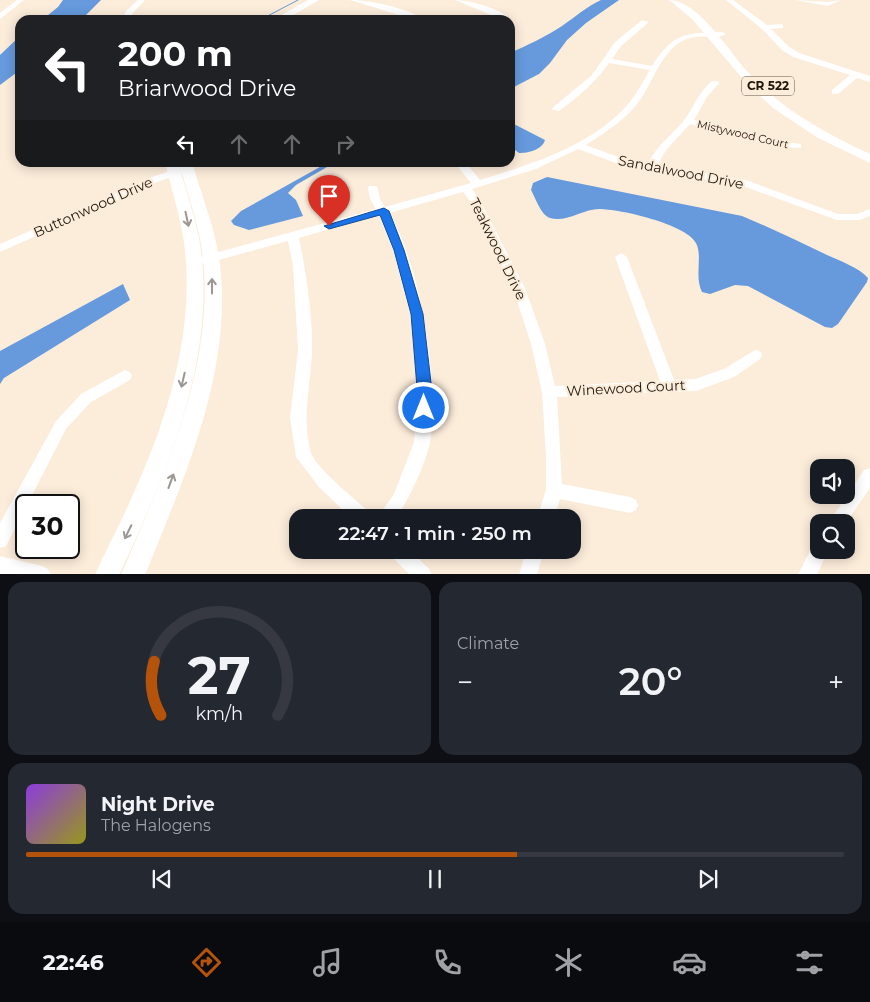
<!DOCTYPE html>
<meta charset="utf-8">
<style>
body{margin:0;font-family:Montserrat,sans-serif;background:#242831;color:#f1f3f6;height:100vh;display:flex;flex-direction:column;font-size:19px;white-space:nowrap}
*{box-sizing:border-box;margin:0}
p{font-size:16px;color:#9ea1a6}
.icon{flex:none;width:28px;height:28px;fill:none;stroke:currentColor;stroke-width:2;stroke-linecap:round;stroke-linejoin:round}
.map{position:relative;height:574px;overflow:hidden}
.sheet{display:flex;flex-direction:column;gap:8px;padding:8px;background:#0d0f14;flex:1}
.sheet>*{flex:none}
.top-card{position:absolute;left:15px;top:15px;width:500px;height:152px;border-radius:15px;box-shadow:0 2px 12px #0003;background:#202124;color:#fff;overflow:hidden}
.buttons{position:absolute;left:810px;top:459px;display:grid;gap:10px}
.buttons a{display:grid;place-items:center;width:45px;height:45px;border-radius:10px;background:#171b24;box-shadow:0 2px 12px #0003;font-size:25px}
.speed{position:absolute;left:15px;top:494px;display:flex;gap:10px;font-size:25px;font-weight:700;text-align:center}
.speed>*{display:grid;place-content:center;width:65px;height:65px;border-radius:50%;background:#171b24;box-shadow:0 2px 12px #0003;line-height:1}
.speed .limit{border:2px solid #111;border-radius:8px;background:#fff;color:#111}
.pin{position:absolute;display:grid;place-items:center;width:42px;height:42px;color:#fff;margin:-51px -21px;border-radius:50% 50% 50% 0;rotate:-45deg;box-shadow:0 0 5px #0007}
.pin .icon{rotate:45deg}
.me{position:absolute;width:55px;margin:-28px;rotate:0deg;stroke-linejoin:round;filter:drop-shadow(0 0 4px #0008)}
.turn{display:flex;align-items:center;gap:18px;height:105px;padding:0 20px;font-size:22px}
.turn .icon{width:65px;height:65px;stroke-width:2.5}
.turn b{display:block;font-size:35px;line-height:42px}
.lanes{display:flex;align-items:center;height:48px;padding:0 20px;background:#0003;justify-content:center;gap:25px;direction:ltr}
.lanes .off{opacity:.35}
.big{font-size:38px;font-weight:600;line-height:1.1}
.sheet .tile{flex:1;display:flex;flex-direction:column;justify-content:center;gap:8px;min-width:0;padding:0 18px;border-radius:15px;background:#242831}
.sheet .dial{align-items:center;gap:0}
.dial svg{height:130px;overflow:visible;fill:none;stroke:#363941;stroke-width:7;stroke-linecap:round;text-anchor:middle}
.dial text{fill:#f1f3f6;stroke:none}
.song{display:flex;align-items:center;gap:15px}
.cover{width:60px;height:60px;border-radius:8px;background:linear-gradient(135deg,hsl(270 70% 55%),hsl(60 70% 35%))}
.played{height:5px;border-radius:2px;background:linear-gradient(90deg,#b45309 60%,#363941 60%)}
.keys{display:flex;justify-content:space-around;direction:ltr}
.heat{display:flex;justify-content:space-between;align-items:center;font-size:28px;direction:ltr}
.sheet .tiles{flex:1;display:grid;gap:8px;grid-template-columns:1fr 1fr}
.tile:last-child{grid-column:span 2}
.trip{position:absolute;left:289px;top:509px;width:292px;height:50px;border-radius:15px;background:#171b24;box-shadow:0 2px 12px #0003;font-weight:600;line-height:50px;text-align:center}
.tabs{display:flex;height:80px;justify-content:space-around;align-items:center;background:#090b0e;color:#9ea1a6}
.tabs .icon{width:35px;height:35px}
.tabs .on{color:#b45309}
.tabs b{font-size:22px;color:#f1f3f6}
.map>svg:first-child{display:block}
</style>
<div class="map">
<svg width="870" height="575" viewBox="0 0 870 575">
<rect width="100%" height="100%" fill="#fcecda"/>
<!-- water -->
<g fill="#669add">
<path d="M63,0H101L81,20H42L58,7Z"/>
<path d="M601,0H619L586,23L567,40L550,63L539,74L510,89V53C528,45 545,37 562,26C575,17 586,7 601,0Z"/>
<path d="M20,36V70L0,85V55Z"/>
<path d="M510,122L545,140C542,150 528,153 519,153L510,146Z"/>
<path d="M327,163H334L296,185L288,193L296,200L303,216L249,230L234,225L231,221L241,211Z"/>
<path d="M547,177L742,216C771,228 799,242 827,255C840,261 858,267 868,278L867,282L838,324L832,328L825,327L748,286L735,285L710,294L702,292C694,276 703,256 696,243C686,224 620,209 599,209C583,209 566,223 550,218C541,215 536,199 531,190L533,183Z"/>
<path d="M123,284L130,300L4,378L0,384V351Z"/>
</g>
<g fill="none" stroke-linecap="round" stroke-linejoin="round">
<!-- stream -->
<path stroke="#669add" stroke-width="1" d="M260,20L298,0"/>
<!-- minor -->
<g fill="#fff" fill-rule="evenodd">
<path d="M17,0H24L0,19V13Z"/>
<path d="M138,0H145L132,14L130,20H122L126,11Z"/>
<path d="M350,0C370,0 408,8 425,20H415Z"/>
<path d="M455,0C469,0 502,9 511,20H503Z"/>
<path d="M726,0H733L767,25L783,24V28L771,29L788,46L799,53L870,76V82L857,78L838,94H832V90L850,75L793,57L782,50L762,29Z"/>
<path d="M795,0L827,2L841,0L828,6Z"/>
<path d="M642,20L649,22L621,46L612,59L652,66C673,33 685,33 722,32L726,34L722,36C710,37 695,35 684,40C659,52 652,88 634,108C620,123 603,134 586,145L626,160L648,164C656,145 673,135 685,119C694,106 699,92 712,81H718L719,83L707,97L694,120L777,141L801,144V148L777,147L690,124L667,149L657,165L746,180L838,214H857L870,209V216L859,220H837L740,185L624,166L578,149L536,169L472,189L481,202L525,288L545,344L555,386L660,381L615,257L621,253L627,257L674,380L695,379L724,369L755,350L760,351L762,355L760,359L734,377L696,391L557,397L562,484L630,497L636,500L638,505L636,510L630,513L560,499L554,518H537L546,490V456L542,392L531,344L513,288L471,202L463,192L389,213C419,260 441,387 430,442C426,463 409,500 396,518H377L394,494L414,442L418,391L410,314L393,250L379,215L299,238C306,271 313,317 312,351C311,385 301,419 311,453C316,468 356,500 369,512L371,518H351L319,487L296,457L290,418L298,350L293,266L288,241L204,264L198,260L200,257L376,209L370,199L368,188L369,186H377L380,199L385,207L471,183L454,162H465L480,180C529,165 594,145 629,103C637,93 643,81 650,70L609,63C596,82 578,97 559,111L551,109L592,75L615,42Z"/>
<path d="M185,166L189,167V171L160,181L0,252V244L152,177Z"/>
<path d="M125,370L130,372L132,376L130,380L91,402L66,429L6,546L0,548V523L56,421L81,394Z"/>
<path d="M870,468V488L846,523L829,522L864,470Z"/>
<path d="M819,542V550H828L817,575H798L813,544Z"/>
<path d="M388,550H410L429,569L432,575H410L391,556Z"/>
<path d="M526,550H544L537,575H519Z"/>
<path d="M0,556L42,566L48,569L51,575L0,574Z"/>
</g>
<!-- major -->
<g fill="#fff" fill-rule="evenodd">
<path d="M308,0H319L285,20H273Z"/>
<path d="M669,0C697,0 727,48 745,69C779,108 824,133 870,154V163L818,138L773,108L747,84L692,19Z"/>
<path d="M165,162H178C186,192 197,221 201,251C215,364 166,474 119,575H95C106,549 120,525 131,499C166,423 194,336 185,251C182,221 172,192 165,162Z"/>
<path d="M179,162H192C201,194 214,225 219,257C235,366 185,476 145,575H121C163,475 215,369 203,258C200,226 187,194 179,162Z"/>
</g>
</g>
<!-- one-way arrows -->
<defs><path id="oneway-shaft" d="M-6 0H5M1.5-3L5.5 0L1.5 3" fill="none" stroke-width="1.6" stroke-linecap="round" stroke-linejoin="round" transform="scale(1.25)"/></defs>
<g stroke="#9b9792">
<use href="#oneway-shaft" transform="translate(187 219) rotate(78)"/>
<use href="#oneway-shaft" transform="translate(212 286) rotate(-90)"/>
<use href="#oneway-shaft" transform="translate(183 380) rotate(103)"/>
<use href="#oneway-shaft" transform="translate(171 481) rotate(-70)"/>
<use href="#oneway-shaft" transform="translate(128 532) rotate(116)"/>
</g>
<!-- route -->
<path fill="#1a73e8" stroke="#114b97" d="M384,208L389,211L404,250L423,314L432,391L429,412H419L411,314L394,250L380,215L329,229L324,226Z"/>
<g text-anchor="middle" stroke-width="4.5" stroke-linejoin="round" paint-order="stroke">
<!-- far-street labels -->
<g font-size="11" fill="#20170c" stroke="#fcecda">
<text transform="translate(743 134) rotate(13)" y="4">Mistywood Court</text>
</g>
<!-- shield labels -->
<rect fill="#fcecda" stroke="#62574a" stroke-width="1" x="742" y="76.5" width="52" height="19" rx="4"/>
<g font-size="12" font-weight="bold" fill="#20170c">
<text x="768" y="90">CR 522</text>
</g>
<!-- street labels -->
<g font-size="14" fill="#20170c" stroke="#fcecda">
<text transform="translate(681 172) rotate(11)" y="5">Sandalwood Drive</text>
<text transform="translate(93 207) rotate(-24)" y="5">Buttonwood Drive</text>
<text transform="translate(498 249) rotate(64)" y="5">Teakwood Drive</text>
<text transform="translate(626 388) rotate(-3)" y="5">Winewood Court</text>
</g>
</g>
</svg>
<div class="buttons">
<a><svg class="icon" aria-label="sound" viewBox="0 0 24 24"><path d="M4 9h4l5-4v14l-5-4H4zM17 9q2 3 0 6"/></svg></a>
<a><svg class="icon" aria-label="search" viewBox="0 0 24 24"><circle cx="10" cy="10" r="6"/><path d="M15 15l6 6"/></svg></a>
</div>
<div class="speed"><div class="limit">30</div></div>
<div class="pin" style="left:329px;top:226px;background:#d93025"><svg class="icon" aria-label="arrive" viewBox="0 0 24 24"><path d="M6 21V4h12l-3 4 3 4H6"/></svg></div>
<svg class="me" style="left:424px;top:408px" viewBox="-20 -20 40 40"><circle r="17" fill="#1a73e8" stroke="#fff" stroke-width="3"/><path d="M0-11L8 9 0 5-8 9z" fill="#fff"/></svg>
<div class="trip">22:47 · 1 min · 250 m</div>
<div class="top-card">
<div class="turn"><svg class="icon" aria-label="left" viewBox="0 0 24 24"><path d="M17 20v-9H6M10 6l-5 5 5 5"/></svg><div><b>200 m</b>Briarwood Drive</div></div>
<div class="lanes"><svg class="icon" aria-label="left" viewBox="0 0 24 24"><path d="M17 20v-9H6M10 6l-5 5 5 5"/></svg><svg class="icon off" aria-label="ahead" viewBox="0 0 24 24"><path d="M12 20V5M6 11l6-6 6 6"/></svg><svg class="icon off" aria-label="ahead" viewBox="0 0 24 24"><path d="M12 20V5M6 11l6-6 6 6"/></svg><svg class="icon off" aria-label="right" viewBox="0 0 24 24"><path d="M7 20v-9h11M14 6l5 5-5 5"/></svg></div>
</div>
</div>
<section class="sheet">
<div class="tiles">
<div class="tile dial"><svg viewBox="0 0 100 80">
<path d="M14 69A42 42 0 1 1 86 69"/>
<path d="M14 69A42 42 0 0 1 10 36" stroke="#b45309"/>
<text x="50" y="56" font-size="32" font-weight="700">27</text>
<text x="50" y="72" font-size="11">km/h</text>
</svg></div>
<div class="tile"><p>Climate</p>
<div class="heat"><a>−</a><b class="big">20°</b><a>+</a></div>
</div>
<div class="tile">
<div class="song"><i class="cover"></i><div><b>Night Drive</b><p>The Halogens</p></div></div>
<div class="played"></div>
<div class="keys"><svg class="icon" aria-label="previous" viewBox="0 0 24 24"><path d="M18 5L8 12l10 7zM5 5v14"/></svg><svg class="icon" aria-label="pause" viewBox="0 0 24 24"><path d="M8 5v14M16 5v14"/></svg><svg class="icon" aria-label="next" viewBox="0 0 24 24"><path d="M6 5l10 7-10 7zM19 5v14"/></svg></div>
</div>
</div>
</section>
<nav class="tabs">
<b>22:46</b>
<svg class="icon on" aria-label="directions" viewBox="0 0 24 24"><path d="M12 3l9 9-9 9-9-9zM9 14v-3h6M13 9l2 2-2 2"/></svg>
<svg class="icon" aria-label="music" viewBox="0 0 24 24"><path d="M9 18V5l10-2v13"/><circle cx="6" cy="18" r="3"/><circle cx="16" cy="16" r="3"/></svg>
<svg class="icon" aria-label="phone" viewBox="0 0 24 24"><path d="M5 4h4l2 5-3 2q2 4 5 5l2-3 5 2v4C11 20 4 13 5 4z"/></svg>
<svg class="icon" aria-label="climate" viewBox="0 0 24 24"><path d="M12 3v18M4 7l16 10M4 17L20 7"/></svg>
<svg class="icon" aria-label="car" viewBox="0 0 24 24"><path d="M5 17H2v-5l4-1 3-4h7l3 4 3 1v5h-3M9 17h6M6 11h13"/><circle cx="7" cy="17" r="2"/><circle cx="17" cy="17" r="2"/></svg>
<svg class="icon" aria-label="filters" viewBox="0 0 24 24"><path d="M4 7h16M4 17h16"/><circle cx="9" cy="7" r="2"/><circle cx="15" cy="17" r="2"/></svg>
</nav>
